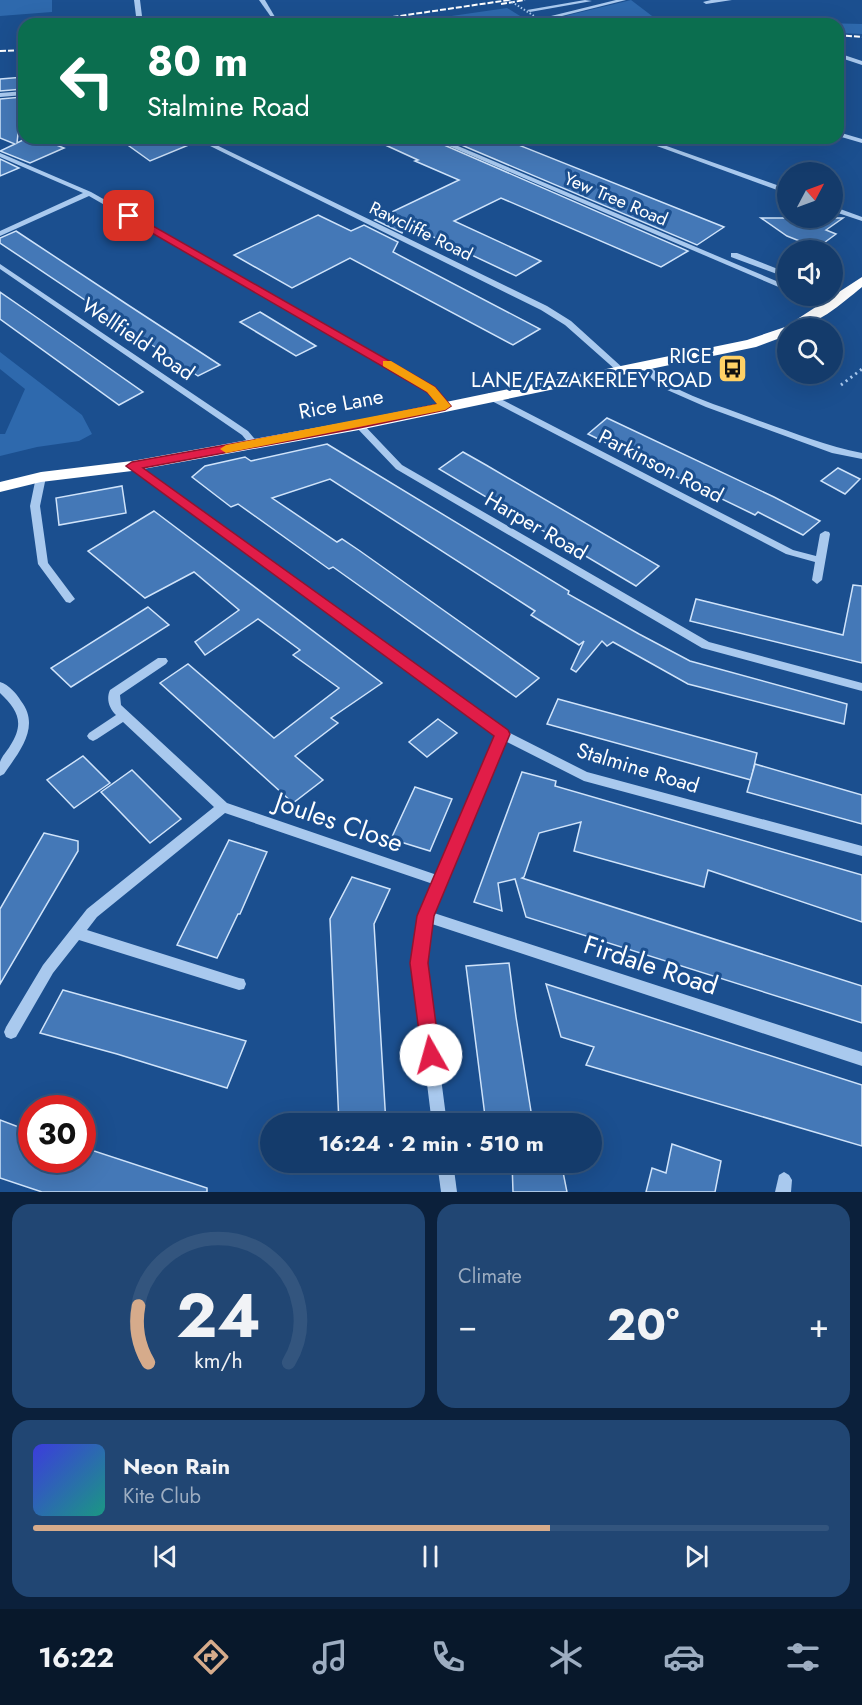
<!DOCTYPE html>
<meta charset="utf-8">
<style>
body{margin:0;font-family:Jost,sans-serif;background:#214673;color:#f1f3f6;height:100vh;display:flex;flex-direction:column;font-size:22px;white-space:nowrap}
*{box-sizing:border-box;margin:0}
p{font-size:20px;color:#9dadc1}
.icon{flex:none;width:33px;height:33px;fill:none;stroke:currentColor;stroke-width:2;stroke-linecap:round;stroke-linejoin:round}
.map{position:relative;height:1192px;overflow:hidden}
.side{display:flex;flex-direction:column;gap:12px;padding:12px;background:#0b203b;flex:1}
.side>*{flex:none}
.guide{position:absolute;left:18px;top:18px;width:826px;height:126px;border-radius:18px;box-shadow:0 6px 24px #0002,0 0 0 2px #33557e;background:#0b6e4f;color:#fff;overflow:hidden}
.needle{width:39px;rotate:49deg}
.controls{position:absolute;left:777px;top:162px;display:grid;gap:12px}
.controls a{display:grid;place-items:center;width:66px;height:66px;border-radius:50%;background:#143b6b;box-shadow:0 6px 24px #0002,0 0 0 2px #33557e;font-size:30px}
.speed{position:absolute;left:18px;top:1095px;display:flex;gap:12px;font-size:30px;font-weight:700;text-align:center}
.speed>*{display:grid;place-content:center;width:78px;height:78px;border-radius:50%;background:#143b6b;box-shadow:0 6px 24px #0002,0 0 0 2px #33557e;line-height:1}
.speed .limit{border:9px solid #d22;background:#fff;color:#111}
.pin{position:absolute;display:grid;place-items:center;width:51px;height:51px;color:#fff;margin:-26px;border-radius:12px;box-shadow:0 3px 9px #0006}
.me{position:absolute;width:66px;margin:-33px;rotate:353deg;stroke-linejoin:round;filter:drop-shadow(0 0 4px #0008)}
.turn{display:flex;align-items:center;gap:21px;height:126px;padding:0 30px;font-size:27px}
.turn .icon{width:78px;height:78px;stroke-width:2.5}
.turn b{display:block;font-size:42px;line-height:51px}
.big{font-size:45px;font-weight:700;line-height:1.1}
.side .widget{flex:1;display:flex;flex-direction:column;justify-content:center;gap:9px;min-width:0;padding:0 21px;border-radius:18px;background:#214673}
.side .dial{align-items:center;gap:0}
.dial svg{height:156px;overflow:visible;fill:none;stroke:#33557e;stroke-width:7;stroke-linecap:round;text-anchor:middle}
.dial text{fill:#f1f3f6;stroke:none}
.song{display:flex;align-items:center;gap:18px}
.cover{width:72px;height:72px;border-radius:9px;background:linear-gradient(135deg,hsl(240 70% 55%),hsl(170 70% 35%))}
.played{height:6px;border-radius:3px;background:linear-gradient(90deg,#d6ab8b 65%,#33557e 65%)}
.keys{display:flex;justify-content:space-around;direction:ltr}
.heat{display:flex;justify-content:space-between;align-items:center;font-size:33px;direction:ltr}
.side .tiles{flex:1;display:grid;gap:12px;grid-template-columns:1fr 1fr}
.widget:last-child{grid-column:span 2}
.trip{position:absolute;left:260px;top:1113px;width:342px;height:60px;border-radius:30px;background:#143b6b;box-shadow:0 6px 24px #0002,0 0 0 2px #33557e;font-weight:700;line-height:60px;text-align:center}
.tab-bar{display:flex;height:96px;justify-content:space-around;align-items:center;background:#08182b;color:#9dadc1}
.tab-bar .icon{width:42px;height:42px}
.tab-bar .current{color:#d6ab8b}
.tab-bar b{font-size:27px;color:#f1f3f6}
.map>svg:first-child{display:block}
</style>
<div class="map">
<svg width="862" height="1192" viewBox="0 0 862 1192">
<rect width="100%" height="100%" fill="#1b4f8f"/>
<!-- green -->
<g fill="#2e69ad">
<path d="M0,0H52V12L0,16Z"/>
<path d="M631,0L656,19L862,24V34L839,33L838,24H537L571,22L565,16Z"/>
<path d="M507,8L533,24H396Z"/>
<path d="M0,352L82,415L92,434L79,441L37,447L0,456V434H5L25,389L0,369Z"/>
</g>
<!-- building -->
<g fill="#4478b7" stroke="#cfe3fa" stroke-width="1.5">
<path d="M24,77L23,89L0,91V79Z"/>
<path d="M22,97L17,143L27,138H39L64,148L30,163L0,151L15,144L0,138V99Z"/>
<path d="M118,138H192L196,142L150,161Z"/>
<path d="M370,138H428L688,251L661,267L501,198L454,221L541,261L516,276L406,224L402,233L375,220L459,180L415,161L418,160Z"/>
<path d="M445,138H501L724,227L697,245Z"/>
<path d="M0,159L19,168L0,176Z"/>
<path d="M318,215L351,231L364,225L398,242L393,252L540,329L513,345L350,258L292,288L234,255Z"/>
<path d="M761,218H843L826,230L836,234L817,248L787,236Z"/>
<path d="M16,231L128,305L220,365L198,376L0,243V238Z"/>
<path d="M0,292L39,319L143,392L119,405L0,319Z"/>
<path d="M260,312L316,346L296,356L240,322Z"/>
<path d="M607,418L774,497L820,521L803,535L758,512L755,515L588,434Z"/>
<path d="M327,444L569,591L568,594L639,634L690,661L847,704L844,724L688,684L613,642L607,646L602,641L576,672L571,669L584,641L579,645L531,615L535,611L330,479L272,498L337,542L342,539L360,551L539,678L516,697L333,567L329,569L238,504L231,507L192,477L205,466L245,457L251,461Z"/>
<path d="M463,452L486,465L659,566L636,586L439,469Z"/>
<path d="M838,468L860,479L845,494L821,481Z"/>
<path d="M122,486L126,513L59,525L56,498Z"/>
<path d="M154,511L382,683L331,718L338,723L295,756L323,780L293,803L160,683L188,664L274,738L339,688L293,655L300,650L258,619L205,655L195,642L239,610L194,572L145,598L88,551Z"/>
<path d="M853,585L862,586V663L690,621L696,599L843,635Z"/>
<path d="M148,607L169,625L71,687L51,668Z"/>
<path d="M558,699L757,753L751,780L547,724Z"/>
<path d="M438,719L457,733L427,757L409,742Z"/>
<path d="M83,756L110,783L74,808L47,780Z"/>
<path d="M755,764L862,795V824L747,792Z"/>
<path d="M132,770L181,819L150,843L101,792Z"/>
<path d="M522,772L556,781L555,786L862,875V922L708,870L704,887L574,851L581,822L539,833L524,877L522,878L862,986V1023L526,917L515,879L498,883L502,911L474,902Z"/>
<path d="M415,787L452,799L430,851L391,839Z"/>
<path d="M44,833L78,841V851L0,984V909Z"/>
<path d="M229,840L267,852L240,914H238L217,958L177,945Z"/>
<path d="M352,877L390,889L374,924L386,1124H339L330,919Z"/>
<path d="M509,963L516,1017L533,1124H486L466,966Z"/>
<path d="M546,984L862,1085V1146L586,1065L594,1047L561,1037Z"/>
<path d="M63,990L246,1041L227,1088L117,1054L40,1033Z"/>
<path d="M0,1120L32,1132V1160H82V1147L207,1188V1192H42L0,1178Z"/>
<path d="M672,1144L721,1161L715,1192H646L652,1168L666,1173Z"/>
<path d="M512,1162H561L567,1192H513Z"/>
</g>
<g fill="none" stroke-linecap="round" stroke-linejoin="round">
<!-- path -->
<path stroke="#a9c9ee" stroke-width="3" stroke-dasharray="2 4" stroke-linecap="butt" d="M841,385L862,369"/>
<!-- minor -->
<g fill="#a9c9ee" fill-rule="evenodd">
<path d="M134,0H140L143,24H137Z"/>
<path d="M259,0H265L275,17H271Z"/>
<path d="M585,0L592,1L530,12L527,10Z"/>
<path d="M616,0H626L554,18L551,16Z"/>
<path d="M711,0H732L706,4L703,2Z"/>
<path d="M838,53L862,61V65L838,57Z"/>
<path d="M24,91V95L0,97V93Z"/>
<path d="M838,132L862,139V143L838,136Z"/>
<path d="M194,138H202L547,306L571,321L624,369L620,372L617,371L565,325L541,310Z"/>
<path d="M430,138H439L788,286V291Z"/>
<path d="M635,138H644L788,189V194Z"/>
<path d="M0,153L91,192L434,387L449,406L445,409L442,408L428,391L89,196L0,236V231L83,193L0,157Z"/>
<path d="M832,206L862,217V221L832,211Z"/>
<path d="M731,253H737L788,273V278L731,257Z"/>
<path d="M0,264L248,431L259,444L257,446H251L242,435L0,269Z"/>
<path d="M799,296H808L832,307L828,309H825Z"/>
<path d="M644,362C654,367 661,380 672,386C698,400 729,409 757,420C792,432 826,446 862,453V459L832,453L706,407L665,389L653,380L641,367L640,365Z"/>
<path d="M489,393L793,550L816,556L820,534L825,531L829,532L830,534L822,580L817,584L812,580L815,562L786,554L486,398L485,396Z"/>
<path d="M359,422L362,423L402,465L709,642L862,683V691L702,648L396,469L356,427L354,425Z"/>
<path d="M132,463L506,731L587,772L862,846V856L584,781L505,741L434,913L862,1052V1066L432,924L426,963L447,1124H432L412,963L419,916L433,884L225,813L97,917L87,930L239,978L244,979L246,984L244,989L239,990L79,940L53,973L16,1037L11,1039L6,1037L4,1032L6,1027L43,965L87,909L214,807L123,722L97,739L93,741L89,739L87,736L89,733L116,715C109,708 106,699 110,690L158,658H166L168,661L166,664L120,695L121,705L227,803L437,875L496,736L129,468L127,466L129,464Z"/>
<path d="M41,474L46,477L40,506L48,563L75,599L70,603L66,602L38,564L30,506L36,477Z"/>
<path d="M0,682C9,685 16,693 21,701C41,727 19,752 4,774L0,776C0,772 0,765 0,762C2,756 7,751 10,746C25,723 18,710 0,693Z"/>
<path d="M437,1162H453L457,1192H441Z"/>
<path d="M784,1172L789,1175L792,1180L791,1192H775L779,1175Z"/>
</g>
<!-- highway -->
<path fill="#fff" fill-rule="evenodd" d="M862,277V287C841,304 815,328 788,328V335L756,347L359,430L132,471L41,482L0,492V482L41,472L132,461L359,420L747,340L785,327Z"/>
<!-- rail -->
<g stroke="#fff" stroke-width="2" stroke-dasharray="6 2" stroke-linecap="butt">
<path d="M501,4L525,0"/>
<path d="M345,24L509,0"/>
<path d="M838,35L862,37"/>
<path d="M0,51L24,50"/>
</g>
<!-- path-bridge -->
<path stroke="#a9c9ee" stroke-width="2" stroke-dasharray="1.5 2" stroke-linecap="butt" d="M509,0L534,16"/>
</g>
<!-- route -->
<path fill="#e11d48" stroke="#92132f" stroke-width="1.5" d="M126,214H132L435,387L451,406L445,410L359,428L143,468L508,730L510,734L434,916L428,963L440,1055L438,1061L431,1064L424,1061L422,1055L410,963L417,916L494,736L126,466L132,462L359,421L438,404L427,392L126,218Z"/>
<!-- slow -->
<path fill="#f59e0b" d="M383,361H391L435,387L451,406L445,410L226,453L220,449L226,445L437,404L427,392L383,366Z"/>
<!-- icons -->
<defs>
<symbol id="bus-square" viewBox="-11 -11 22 22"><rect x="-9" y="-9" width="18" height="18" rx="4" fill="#ffd166" stroke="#1b4f8f"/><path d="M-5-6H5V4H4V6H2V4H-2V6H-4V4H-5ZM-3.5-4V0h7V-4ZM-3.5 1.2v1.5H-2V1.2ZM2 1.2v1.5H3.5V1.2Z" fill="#111"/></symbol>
</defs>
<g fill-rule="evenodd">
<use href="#bus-square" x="716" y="352" width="33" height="33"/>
</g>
<g text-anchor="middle" stroke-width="6" stroke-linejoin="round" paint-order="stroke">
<!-- far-street labels -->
<g font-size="18" fill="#fff" stroke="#1b4f8f">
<text transform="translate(616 199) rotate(23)" y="6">Yew Tree Road</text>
<text transform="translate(421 231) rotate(26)" y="6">Rawcliffe Road</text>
</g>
<!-- street labels -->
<g font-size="21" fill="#fff" stroke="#1b4f8f">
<text transform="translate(138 339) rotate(34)" y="7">Wellfield Road</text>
<text transform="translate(341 404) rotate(-11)" y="7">Rice Lane</text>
<text transform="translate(661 466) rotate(27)" y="7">Parkinson Road</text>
<text transform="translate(536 526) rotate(30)" y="7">Harper Road</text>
<text transform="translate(638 768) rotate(17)" y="7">Stalmine Road</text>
</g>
<!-- poi labels -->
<g font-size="21" fill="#fff" stroke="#1b4f8f" text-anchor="end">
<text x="712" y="363">RICE<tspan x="712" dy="24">LANE/FAZAKERLEY ROAD</tspan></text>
</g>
<!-- near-street labels -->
<g font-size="26" fill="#fff" stroke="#1b4f8f">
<text transform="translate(339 822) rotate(19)" y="9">Joules Close</text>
<text transform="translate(651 965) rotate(18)" y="9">Firdale Road</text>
</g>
</g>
</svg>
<div class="controls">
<a><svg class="needle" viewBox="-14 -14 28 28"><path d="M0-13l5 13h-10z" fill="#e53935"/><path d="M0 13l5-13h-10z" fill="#9dadc1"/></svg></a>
<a><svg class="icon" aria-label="sound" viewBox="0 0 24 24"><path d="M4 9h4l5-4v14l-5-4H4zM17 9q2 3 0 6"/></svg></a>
<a><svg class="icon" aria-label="search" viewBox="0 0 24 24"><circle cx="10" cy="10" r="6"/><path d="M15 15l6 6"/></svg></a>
</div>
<div class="speed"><div class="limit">30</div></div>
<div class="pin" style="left:129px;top:216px;background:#d93025"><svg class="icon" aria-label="arrive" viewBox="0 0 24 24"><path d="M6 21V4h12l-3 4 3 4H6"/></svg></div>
<svg class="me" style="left:431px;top:1055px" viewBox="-20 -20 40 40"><circle r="19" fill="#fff"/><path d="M0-13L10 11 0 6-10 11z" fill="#e11d48"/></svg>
<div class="trip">16:24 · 2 min · 510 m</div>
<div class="guide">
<div class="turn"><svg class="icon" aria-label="left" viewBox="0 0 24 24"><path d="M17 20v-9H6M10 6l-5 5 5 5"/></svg><div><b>80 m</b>Stalmine Road</div></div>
</div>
</div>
<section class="side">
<div class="tiles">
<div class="widget dial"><svg viewBox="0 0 100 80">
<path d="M14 69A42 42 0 1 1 86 69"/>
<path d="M14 69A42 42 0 0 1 9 40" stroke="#d6ab8b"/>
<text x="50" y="56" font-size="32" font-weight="700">24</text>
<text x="50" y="72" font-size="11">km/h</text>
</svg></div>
<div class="widget"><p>Climate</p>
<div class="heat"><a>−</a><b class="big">20°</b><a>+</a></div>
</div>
<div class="widget">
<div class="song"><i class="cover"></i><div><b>Neon Rain</b><p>Kite Club</p></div></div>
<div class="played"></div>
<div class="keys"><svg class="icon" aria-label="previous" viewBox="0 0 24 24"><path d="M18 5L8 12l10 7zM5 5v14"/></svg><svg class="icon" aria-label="pause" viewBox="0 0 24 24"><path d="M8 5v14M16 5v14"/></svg><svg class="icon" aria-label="next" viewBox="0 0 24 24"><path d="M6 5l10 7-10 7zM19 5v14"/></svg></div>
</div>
</div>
</section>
<nav class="tab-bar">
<b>16:22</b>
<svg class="icon current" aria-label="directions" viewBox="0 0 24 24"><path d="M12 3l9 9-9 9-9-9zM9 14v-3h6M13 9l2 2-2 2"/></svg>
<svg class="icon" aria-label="music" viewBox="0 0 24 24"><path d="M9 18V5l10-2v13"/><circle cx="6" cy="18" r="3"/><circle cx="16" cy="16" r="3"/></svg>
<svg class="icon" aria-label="phone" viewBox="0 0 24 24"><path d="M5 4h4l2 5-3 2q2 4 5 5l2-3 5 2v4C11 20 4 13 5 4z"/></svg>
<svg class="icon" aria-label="climate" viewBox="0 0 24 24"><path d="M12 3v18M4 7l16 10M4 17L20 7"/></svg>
<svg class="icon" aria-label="car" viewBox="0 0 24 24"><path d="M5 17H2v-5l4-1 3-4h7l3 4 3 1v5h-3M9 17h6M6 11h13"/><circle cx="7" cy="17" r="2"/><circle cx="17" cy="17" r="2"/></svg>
<svg class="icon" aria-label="filters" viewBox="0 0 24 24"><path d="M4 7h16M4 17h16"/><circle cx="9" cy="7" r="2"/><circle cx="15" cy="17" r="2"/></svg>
</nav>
